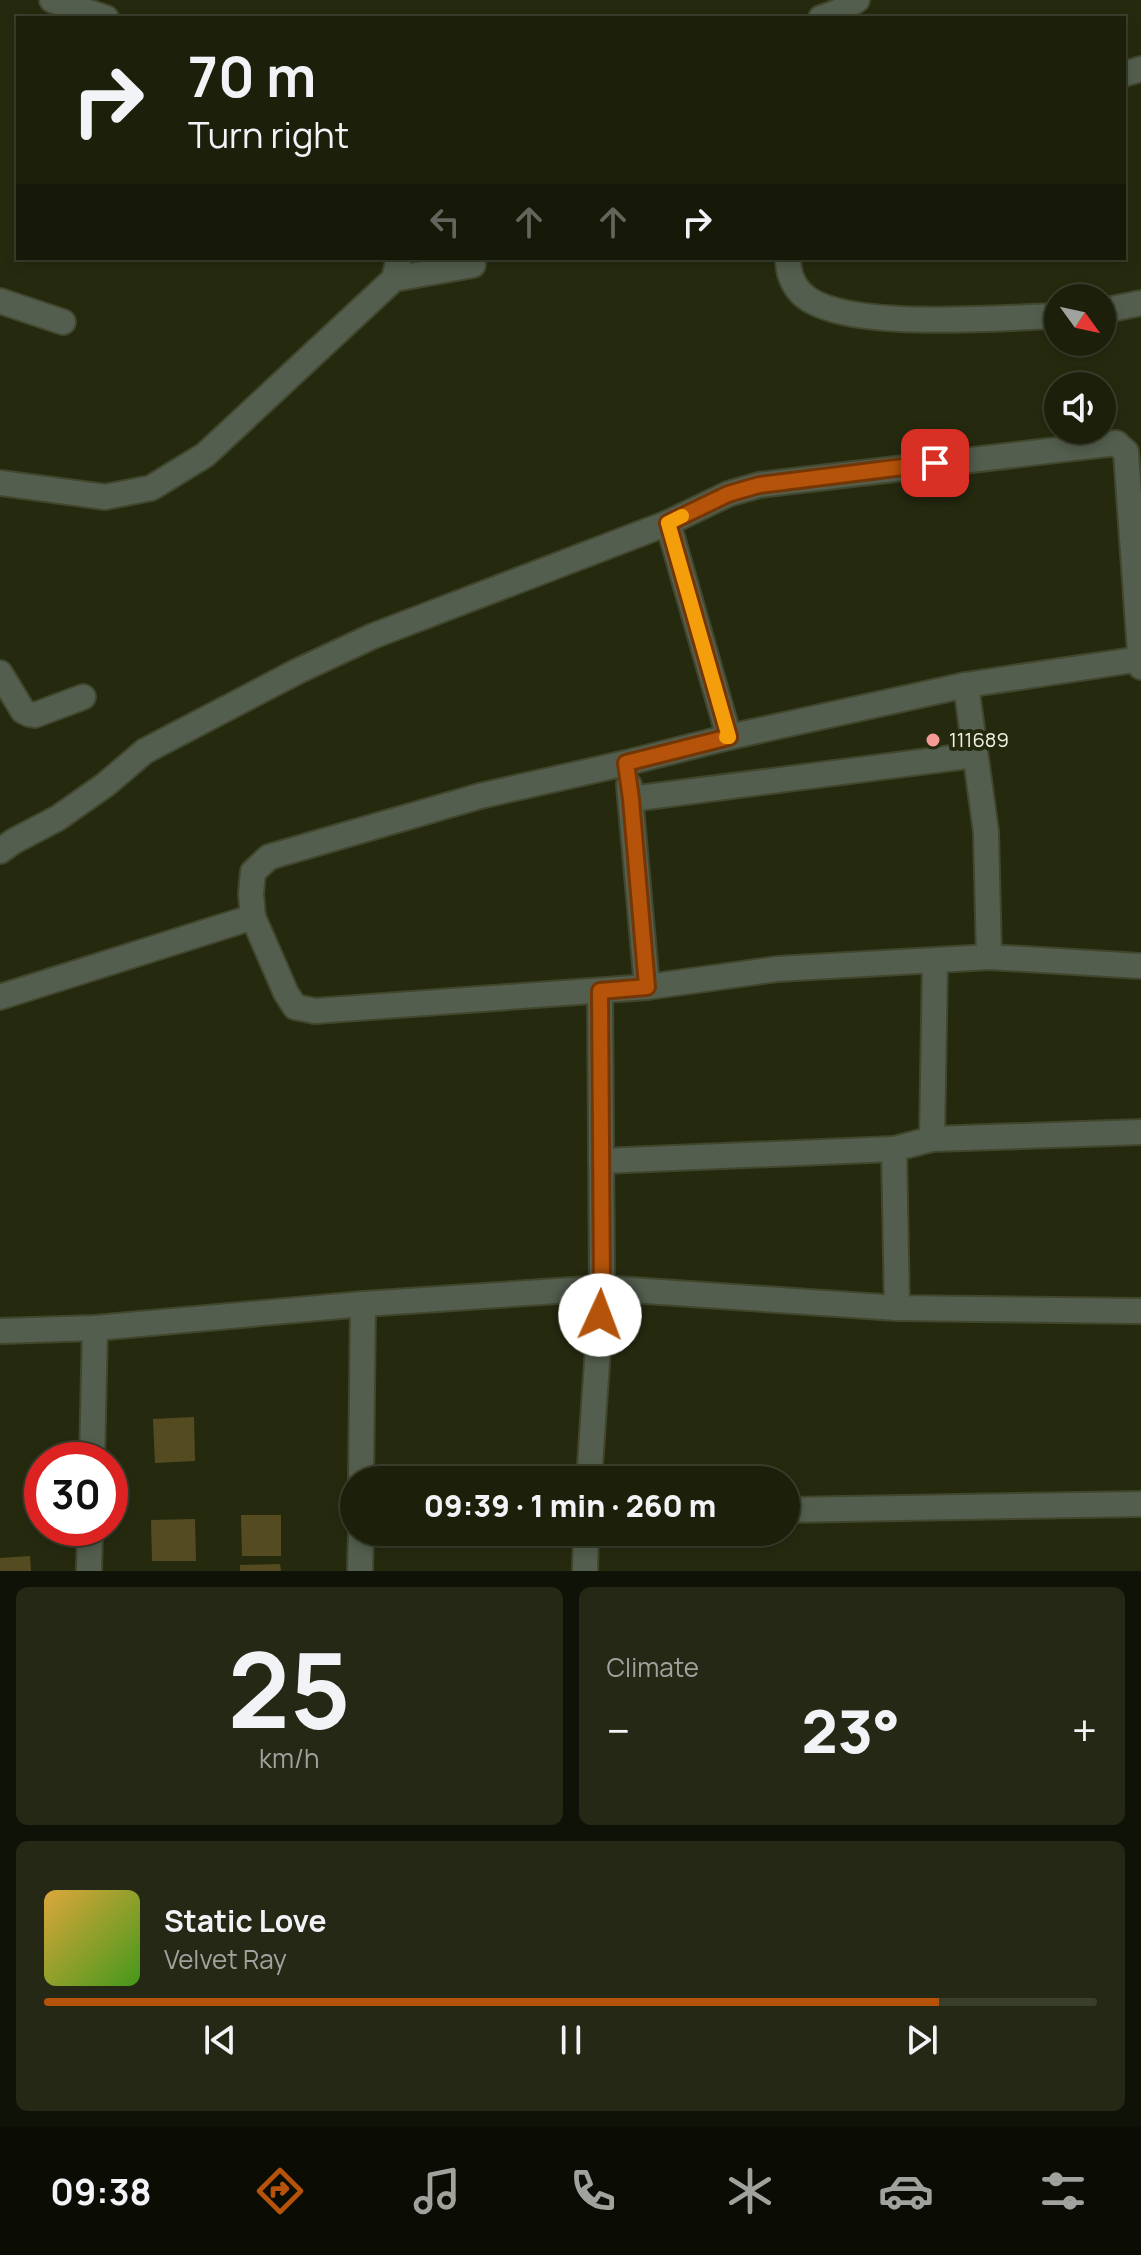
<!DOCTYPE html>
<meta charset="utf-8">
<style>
body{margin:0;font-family:Manrope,sans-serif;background:#252814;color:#f1f3f6;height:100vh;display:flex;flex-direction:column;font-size:30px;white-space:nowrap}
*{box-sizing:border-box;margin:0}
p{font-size:26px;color:#a0a39d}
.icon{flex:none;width:44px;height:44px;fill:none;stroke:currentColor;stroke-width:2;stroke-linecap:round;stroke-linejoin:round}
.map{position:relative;height:1571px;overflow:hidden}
.details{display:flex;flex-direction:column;gap:16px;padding:16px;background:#0f1206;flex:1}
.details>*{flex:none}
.top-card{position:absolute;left:16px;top:16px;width:1110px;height:244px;border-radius:0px;box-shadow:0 4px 12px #0003,0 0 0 2px #3a3e2c;background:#1c200b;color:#f1f3f6;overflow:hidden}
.needle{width:52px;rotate:123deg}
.fabs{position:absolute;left:1044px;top:284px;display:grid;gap:16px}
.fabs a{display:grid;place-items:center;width:72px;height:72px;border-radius:50%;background:#1c200b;box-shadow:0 4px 12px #0003,0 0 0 2px #3a3e2c;font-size:40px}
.speed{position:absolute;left:24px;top:1442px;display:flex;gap:16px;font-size:40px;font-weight:700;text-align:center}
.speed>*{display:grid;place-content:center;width:104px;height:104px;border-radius:50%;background:#1c200b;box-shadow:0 4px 12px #0003,0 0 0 2px #3a3e2c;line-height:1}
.speed .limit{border:12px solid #d22;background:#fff;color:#111}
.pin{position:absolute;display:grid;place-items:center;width:68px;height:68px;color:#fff;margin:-34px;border-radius:16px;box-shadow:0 4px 12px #0006}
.me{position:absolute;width:88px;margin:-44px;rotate:2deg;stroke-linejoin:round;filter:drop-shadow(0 0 6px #0008)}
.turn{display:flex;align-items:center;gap:28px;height:168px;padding:0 40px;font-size:36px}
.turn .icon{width:104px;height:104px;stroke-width:2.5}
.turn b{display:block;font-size:56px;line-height:68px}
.lanes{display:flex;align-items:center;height:76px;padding:0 40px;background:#0003;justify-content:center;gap:40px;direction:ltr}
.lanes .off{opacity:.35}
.big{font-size:60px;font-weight:800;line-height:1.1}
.details .widget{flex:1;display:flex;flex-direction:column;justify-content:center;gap:12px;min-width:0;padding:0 28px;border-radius:12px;background:#252814}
.details .dial{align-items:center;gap:0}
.dial b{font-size:104px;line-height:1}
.song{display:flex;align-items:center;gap:24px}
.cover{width:96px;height:96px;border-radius:12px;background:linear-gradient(135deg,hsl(40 70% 55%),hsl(100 70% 35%))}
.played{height:8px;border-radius:4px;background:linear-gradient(90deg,#b45309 85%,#3a3e2c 85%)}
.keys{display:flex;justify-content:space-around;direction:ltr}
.heat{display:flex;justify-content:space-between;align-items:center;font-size:44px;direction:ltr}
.details .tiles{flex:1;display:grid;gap:16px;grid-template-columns:1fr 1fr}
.widget:last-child{grid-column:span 2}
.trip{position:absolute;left:340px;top:1466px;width:460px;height:80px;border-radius:40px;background:#1c200b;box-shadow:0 4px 12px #0003,0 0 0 2px #3a3e2c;font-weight:800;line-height:80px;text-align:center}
.tabs{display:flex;height:128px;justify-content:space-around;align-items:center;background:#0b0d04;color:#a0a39d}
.tabs .icon{width:56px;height:56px}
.tabs .current{color:#b45309}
.tabs b{font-size:36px;color:#f1f3f6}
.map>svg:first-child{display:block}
</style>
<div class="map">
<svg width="1141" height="1571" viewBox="0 0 1141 1571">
<rect width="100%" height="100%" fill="#252a0f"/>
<!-- building -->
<g fill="#544c20">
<path d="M194,1417L195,1461L155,1463L153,1419Z"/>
<path d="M241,1515H281V1556H242Z"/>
<path d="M195,1519L196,1561H152L151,1520Z"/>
<path d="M30,1556L31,1571H0V1558Z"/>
<path d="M280,1564L281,1571H240V1565Z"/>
</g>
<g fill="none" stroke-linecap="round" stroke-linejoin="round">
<defs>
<g id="street">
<path d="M52,0L106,18"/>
<path d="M821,18L838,12L857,0"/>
<path d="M1124,74L1141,69"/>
<path d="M788,258C788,270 792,283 800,292C836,333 1004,317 1058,316"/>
<path d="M394,279L473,265"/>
<path d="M0,301L63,322"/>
<path d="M1102,311L1141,303"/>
<path d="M0,483L105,497L151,488L205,455L394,279L399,258"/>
<path d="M668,523L729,737"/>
<path d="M1140,659L966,685L729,737L626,763L480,796L269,857L253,872L251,894L253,917L286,993L295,1007L315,1011L647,987L777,969L989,957L1141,966"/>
<path d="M0,673L23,711L29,714L35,715L83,697"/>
<path d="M966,685L986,832L989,957"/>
<path d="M629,785L647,987"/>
<path d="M631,799L975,755"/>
<path d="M0,851L14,841L58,818L105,785L145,751L298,671L373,636L668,523L728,494L759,485L1116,443L1126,452L1141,667"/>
<path d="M0,997L253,917"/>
<path d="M932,1139L935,961"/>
<path d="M894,1149L897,1308"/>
<path d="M601,1161L894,1149L932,1139L1141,1132"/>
<path d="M0,1331L95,1328L363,1304L602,1288L897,1308L1141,1311"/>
<path d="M92,1460L95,1328"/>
<path d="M361,1480L363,1304"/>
<path d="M589,1480L602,1288L600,991"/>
<path d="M786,1510L1141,1504"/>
<path d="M89,1571L90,1528"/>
<path d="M360,1571L361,1532"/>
<path d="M585,1571L586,1532"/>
</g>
</defs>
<!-- street casing -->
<use href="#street" stroke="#41462d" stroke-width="28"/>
<!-- street -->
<use href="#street" stroke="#535e4e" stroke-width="24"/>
</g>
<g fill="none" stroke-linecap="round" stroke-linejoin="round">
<defs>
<path id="route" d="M600,1315L602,1288L600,991L647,987L631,799L626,763L729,737L668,523L728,494L759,485L935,463"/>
</defs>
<!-- route casing -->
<use href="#route" stroke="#753606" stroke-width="20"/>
<!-- route -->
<use href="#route" stroke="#b45309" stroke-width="14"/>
<!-- slow -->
<path stroke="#f59e0b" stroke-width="14" d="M682,516L668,523L729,737H726"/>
</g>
<!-- markers -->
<circle fill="#f59b96" stroke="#252a0f" stroke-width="3" cx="933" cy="740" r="8"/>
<g text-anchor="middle" stroke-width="8" stroke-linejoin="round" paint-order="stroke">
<!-- poi labels -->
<g font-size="20" fill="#f0f4e3" stroke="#252a0f" text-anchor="start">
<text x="949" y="747">111689</text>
</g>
</g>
</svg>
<div class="fabs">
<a><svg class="needle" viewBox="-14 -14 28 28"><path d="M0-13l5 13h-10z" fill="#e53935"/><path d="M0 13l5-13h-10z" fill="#a0a39d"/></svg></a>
<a><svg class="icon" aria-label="sound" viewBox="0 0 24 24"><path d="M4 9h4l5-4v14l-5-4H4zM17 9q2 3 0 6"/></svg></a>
</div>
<div class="speed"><div class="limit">30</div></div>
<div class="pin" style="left:935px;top:463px;background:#d93025"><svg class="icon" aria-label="arrive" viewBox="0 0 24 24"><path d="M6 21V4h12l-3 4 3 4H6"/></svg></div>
<svg class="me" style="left:600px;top:1315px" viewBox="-20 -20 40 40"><circle r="19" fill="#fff"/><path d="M0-13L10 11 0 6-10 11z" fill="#b45309"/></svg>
<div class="trip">09:39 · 1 min · 260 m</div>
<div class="top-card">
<div class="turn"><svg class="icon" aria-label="right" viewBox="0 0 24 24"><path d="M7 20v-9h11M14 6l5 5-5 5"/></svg><div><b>70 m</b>Turn right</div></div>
<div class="lanes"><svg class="icon off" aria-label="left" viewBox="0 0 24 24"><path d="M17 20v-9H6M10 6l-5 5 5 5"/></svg><svg class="icon off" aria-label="ahead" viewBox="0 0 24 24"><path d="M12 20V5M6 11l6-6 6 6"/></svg><svg class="icon off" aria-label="ahead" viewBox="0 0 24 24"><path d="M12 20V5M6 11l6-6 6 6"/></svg><svg class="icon" aria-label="right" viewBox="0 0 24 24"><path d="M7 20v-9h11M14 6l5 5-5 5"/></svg></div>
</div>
</div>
<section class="details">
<div class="tiles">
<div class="widget dial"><b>25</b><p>km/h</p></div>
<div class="widget"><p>Climate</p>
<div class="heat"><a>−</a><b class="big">23°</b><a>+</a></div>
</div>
<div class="widget">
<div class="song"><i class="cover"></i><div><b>Static Love</b><p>Velvet Ray</p></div></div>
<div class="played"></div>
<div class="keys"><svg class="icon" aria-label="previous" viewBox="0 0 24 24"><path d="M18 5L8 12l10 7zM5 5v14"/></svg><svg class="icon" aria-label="pause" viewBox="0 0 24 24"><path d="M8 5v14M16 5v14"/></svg><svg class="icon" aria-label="next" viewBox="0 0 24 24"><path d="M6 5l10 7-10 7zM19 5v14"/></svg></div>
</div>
</div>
</section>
<nav class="tabs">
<b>09:38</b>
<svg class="icon current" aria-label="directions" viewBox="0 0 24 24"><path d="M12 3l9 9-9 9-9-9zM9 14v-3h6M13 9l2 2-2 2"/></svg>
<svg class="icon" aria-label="music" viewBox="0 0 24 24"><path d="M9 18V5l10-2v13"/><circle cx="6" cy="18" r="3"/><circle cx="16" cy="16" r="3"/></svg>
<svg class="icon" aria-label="phone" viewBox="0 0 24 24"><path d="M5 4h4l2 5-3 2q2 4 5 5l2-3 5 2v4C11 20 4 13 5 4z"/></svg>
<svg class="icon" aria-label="climate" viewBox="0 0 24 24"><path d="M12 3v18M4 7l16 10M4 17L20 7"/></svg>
<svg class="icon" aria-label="car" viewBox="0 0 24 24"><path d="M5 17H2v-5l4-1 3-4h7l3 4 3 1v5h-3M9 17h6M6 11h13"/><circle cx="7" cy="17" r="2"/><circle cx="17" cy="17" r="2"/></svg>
<svg class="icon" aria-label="filters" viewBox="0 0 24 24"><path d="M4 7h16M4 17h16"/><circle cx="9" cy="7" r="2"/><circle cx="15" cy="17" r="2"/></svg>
</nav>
